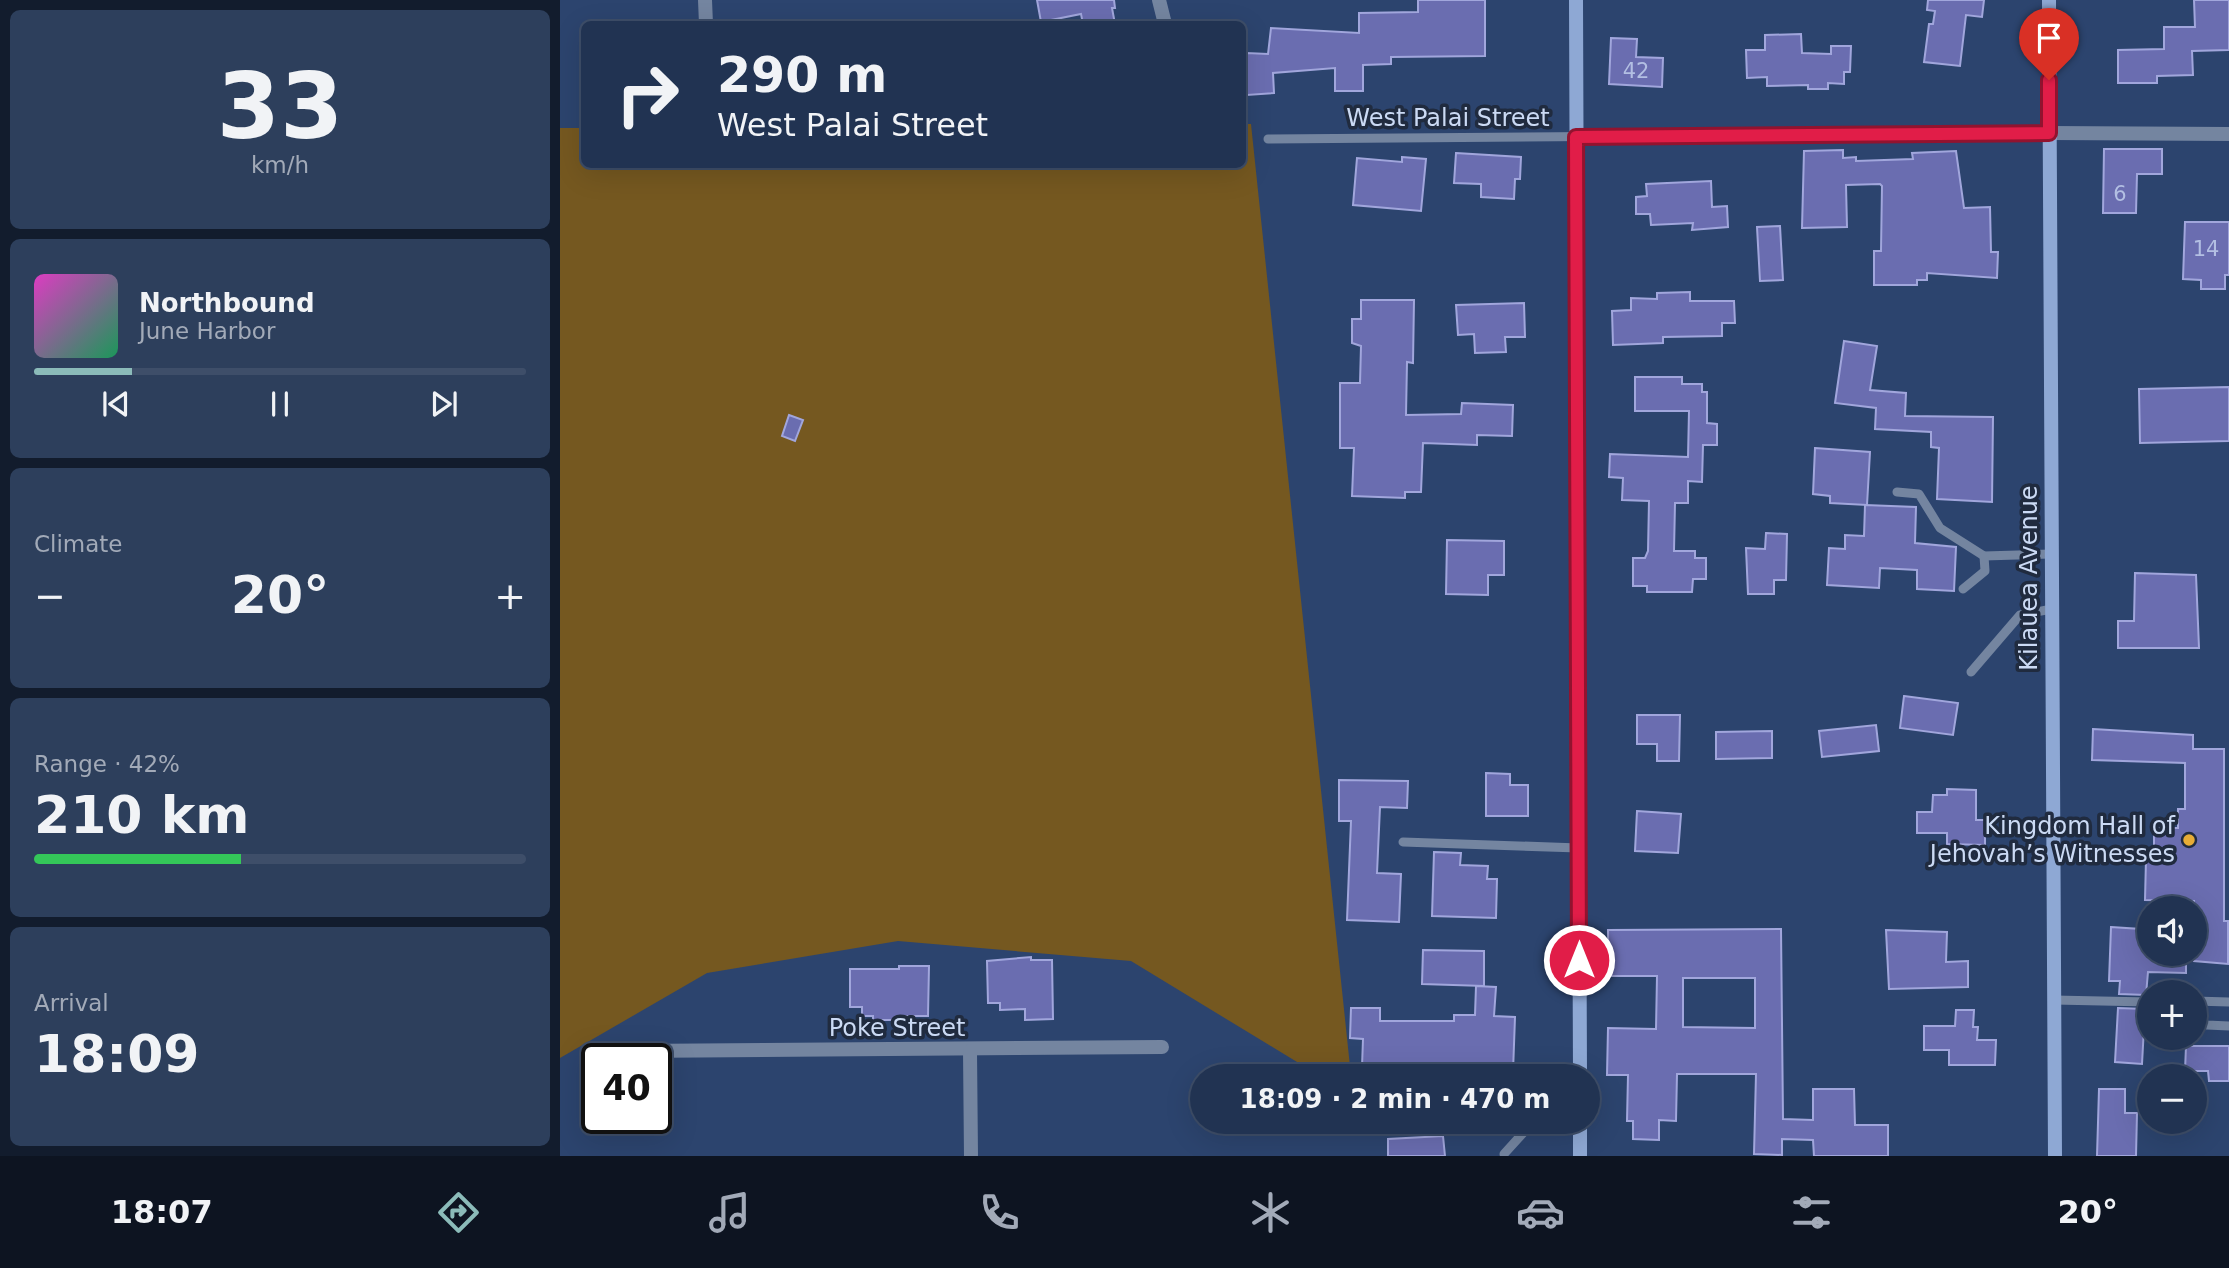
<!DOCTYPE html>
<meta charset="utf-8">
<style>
body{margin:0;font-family:"DejaVu Sans",sans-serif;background:#2d3f5c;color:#f1f3f6;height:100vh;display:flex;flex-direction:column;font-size:26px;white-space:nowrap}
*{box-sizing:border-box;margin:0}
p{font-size:23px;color:#a2aab8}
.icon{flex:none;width:38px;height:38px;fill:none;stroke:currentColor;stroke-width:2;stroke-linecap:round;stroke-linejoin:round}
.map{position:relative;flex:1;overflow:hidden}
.details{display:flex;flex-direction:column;gap:10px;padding:10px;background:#121c2d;width:560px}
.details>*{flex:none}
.banner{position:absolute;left:21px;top:21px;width:665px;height:147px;border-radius:10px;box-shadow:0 7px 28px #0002,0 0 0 2px #3e4e69;background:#213352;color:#f1f3f6;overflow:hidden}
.buttons{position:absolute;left:1577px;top:896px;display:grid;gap:14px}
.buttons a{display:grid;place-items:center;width:70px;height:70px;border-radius:50%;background:#213352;box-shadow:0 7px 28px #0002,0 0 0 2px #3e4e69;font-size:35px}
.speed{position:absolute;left:21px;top:1043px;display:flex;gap:14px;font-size:35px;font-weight:700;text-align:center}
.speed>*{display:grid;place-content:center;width:91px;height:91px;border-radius:50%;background:#213352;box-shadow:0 7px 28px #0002,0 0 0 2px #3e4e69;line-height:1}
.speed .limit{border:4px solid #111;border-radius:10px;background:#fff;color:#111}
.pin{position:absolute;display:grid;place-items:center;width:60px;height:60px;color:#fff;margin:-72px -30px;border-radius:50% 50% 50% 0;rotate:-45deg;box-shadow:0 0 7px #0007}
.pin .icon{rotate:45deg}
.me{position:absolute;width:77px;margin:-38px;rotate:0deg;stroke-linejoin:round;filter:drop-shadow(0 0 5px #0008)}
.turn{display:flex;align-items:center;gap:24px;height:147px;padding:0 21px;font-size:32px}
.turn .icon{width:91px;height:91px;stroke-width:2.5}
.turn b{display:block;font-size:49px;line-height:60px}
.big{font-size:52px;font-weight:600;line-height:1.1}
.details .tile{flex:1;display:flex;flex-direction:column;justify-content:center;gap:10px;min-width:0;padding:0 24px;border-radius:10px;background:#2d3f5c}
.details .dial{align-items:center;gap:0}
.dial b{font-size:91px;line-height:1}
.song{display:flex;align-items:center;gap:21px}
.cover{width:84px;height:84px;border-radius:10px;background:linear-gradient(135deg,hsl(310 70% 55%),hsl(150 70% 35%))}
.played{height:7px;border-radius:4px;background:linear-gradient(90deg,#8bbbb9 20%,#3e4e69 20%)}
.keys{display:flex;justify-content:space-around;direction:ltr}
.heat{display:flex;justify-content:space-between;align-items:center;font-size:38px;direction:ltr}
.charge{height:10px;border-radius:5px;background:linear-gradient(90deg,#34c759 42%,#3e4e69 0)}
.trip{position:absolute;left:630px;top:1064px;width:410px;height:70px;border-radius:35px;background:#213352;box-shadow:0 7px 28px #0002,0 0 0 2px #3e4e69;font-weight:600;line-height:70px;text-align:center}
.tabs{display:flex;height:112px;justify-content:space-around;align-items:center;background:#0d1421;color:#a2aab8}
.tabs .icon{width:49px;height:49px}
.tabs .active{color:#8bbbb9}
.tabs b{font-size:32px;color:#f1f3f6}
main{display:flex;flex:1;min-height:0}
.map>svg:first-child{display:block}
</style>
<main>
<section class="details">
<div class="tile dial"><b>33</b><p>km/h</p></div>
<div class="tile">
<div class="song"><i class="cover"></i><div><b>Northbound</b><p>June Harbor</p></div></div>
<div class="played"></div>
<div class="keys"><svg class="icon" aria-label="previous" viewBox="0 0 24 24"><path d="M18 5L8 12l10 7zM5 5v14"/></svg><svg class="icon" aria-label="pause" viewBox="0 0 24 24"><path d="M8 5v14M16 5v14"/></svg><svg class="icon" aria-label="next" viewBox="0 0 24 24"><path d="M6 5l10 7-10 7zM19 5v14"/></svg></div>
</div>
<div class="tile"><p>Climate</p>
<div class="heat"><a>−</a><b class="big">20°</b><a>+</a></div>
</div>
<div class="tile"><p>Range · 42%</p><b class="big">210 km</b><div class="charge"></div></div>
<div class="tile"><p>Arrival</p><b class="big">18:09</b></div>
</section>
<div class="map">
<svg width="1669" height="1156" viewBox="0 0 1669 1156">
<rect width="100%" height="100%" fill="#2c446e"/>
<!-- green -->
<path fill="#755820" d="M683,124H691L791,1076H760L571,961L338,941L147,973L0,1058V128H24V164H682Z"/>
<!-- building -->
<g fill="#6a6db0" stroke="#a1a6dc" stroke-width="2" fill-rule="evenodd">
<path d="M477,0H554L555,8H552L555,24H523L521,14L481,22Z"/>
<path d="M858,0H925V56L831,57V64L803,65V91H775V68L713,73L714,93L687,95V53L708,54L711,28L799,33V13L858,12Z"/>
<path d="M1368,0H1424L1422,17L1406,15L1400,66L1364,62L1369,24H1373L1375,11L1367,10Z"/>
<path d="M1634,0H1669V50L1632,51L1633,75L1597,76V83H1558V50L1604,49V27H1635Z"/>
<path d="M1241,34L1242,53L1271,54V46H1291L1290,72H1284V84L1268,83V89H1248V85L1207,86V77L1187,78L1186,50H1205V35Z"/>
<path d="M1051,38L1077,39L1076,57L1103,58L1102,87L1049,84Z"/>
<path d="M1544,149H1602V174H1577L1576,213H1543Z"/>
<path d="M1283,150V158L1296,157V161L1353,159L1352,153L1396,151L1404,208L1430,207L1431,252H1438L1437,278L1367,273V280H1357V285H1314V251H1321L1322,186L1320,184L1286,185L1287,227L1242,228L1244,151Z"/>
<path d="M896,153L961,157L960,179H955L954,199L921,197V184L894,183Z"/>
<path d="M842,157L866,159L861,211L793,205L797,158L842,162Z"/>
<path d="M1151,181L1152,207L1167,206L1168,227L1132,230L1133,223L1091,225L1090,214H1076V197L1087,196L1086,184Z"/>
<path d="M1625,222H1669V275H1665V289H1641V280L1623,279Z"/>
<path d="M1220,226L1223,280L1200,281L1197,227Z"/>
<path d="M1130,292V301H1174L1175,323H1162V336L1103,337V343L1053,345L1052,311L1071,310V298L1097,299V293Z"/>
<path d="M801,300H854L853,363L847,362L846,415L901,414L902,403L953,405L952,436L917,435V445L863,443L861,492H845V498L792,496L794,448H780V383H800L801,346L792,343V319H801Z"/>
<path d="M964,303L965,337H945L946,352L915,353L914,334L898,335L896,305Z"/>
<path d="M1284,341L1317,346L1310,390L1346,393L1345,416L1433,417L1432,502L1377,499L1379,448L1371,447V432L1315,429L1316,408L1275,403Z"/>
<path d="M1075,377H1122V384H1142V392H1147V423L1157,424V445H1143L1142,482L1128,481V503H1115L1114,551H1135V558H1146V579H1133L1132,592H1087V586H1073V558H1085L1088,551L1089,501L1062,500L1063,478L1049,477L1050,454L1128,457L1129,411H1075Z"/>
<path d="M1669,387V441L1580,443L1579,389Z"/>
<path d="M229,415L243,420L235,441L222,436Z"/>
<path d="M1255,448L1310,452L1307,505L1270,503V496L1253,494Z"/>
<path d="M1305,505L1356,507L1355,543L1396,547L1394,591L1357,589V570L1320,568L1319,588L1267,585L1269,548L1285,549V535L1304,536Z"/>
<path d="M1206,533L1227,534L1226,580H1214V594H1188L1186,548L1205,549Z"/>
<path d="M887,540L944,541V575H928V595L886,594Z"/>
<path d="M1575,573L1636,575L1639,648H1558V621H1574Z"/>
<path d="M1344,696L1398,703L1393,735L1340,728Z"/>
<path d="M1077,715H1120L1119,761H1097V744H1077Z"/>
<path d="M1316,725L1319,751L1262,757L1259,731Z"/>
<path d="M1533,729L1633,735V749H1664V921H1668V964L1634,961V901L1585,900L1586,859H1594V828H1618V809H1625V763L1532,760Z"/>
<path d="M1212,731V758L1156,759V732Z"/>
<path d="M926,773L950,774V785H968V816H926Z"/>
<path d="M779,780L848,781L847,808L820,807L817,873L841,874L839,922L787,920L791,821H779Z"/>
<path d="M1387,789L1416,790V820H1425V845L1387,844V833H1357V812H1372L1373,795H1387Z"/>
<path d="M1077,811L1121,814L1118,853L1075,851Z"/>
<path d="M874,852L901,853L900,865L928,866L927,879H937L936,918L872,916Z"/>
<path d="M1551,927L1581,929V942H1589V954H1626V973L1588,972L1586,995L1559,994L1560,981H1549Z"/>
<path d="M1221,929L1223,1119L1253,1120V1089H1294L1295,1125H1328V1156H1254L1253,1140L1222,1139V1155L1194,1154L1196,1074H1117L1116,1121L1099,1120V1140L1073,1139V1121H1067L1068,1075H1047L1048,1028L1096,1029L1097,976H1048V930ZM1123,978H1195V1028L1123,1027Z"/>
<path d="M1326,930L1387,932L1386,962L1408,961V987L1329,989Z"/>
<path d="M863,950L924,951V986L862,984Z"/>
<path d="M471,957V960H492L493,1019L465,1020V1009L440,1010V1003H428L427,961Z"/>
<path d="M339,966H369L368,1016H337V1020H313V1016H302V1007H290V969H339Z"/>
<path d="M916,986L936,987L934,1016L955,1017L953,1072L893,1070V1067H802L803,1039L790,1038L791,1008H820V1021H894V1015H915Z"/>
<path d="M1558,1008L1585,1009L1582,1064L1555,1062Z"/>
<path d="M1396,1010H1414L1413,1027H1418L1417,1040H1436L1435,1065H1389V1050H1364V1026H1395Z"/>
<path d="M1626,1046H1669V1081H1649L1648,1071H1625Z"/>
<path d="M1539,1089H1565V1113H1577L1576,1156H1537Z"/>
<path d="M883,1136L885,1156H828V1139Z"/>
</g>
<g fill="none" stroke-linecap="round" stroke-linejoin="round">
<!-- lane -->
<g stroke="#7485a0" stroke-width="9">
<path d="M708,139L1489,133"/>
<path d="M1337,492L1359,494L1380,528L1424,556L1492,554"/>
<path d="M1403,589L1425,571L1424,556"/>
<path d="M1411,672L1460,615L1492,609"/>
<path d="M843,842L1019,848"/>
<path d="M1494,1000L1589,1002"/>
<path d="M1634,1001L1669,1002"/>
<path d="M1634,1018L1647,1025L1669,1026"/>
<path d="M944,1154L973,1122"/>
</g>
<!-- street -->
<g stroke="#7485a0" stroke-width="14">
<path d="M145,0L146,24"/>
<path d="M599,0L605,24"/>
<path d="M1489,133L1669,134"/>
<path d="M73,1051L602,1047"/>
<path d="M410,1051L411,1156"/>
</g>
<!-- secondary -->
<g stroke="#8ea8d4" stroke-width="14">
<path d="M1016,0L1020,1076"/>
<path d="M1489,0L1495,1156"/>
<path d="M1020,1122V1156"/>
</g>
</g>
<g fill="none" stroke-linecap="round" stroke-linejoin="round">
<defs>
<path id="route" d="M1019,960L1016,137L1489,133V80"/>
</defs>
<!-- route casing -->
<use href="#route" stroke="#92132f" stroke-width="18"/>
<!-- route -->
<use href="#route" stroke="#e11d48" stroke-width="12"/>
</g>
<!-- markers -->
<circle fill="#e7ac36" stroke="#202b3f" stroke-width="2.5" cx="1629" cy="840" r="7"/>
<g text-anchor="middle" stroke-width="7" stroke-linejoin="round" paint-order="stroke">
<!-- number labels -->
<g font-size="21" fill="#b3bfe3">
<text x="1076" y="78">42</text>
<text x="1560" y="201">6</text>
<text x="1646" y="256">14</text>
</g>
<!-- street labels -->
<g font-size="24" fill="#cbdaf4" stroke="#202b3f">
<text x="888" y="126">West Palai Street</text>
<text transform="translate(1469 578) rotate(-90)" y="8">Kilauea Avenue</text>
<text x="337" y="1036">Poke Street</text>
</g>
<!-- poi labels -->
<g font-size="24" fill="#cbdaf4" stroke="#202b3f" text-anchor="end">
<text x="1615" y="834">Kingdom Hall of<tspan x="1615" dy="28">Jehovah’s Witnesses</tspan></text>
</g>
</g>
</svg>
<div class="buttons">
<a><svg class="icon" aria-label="sound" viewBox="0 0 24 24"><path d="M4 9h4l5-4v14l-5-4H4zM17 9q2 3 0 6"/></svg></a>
<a>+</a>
<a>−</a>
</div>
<div class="speed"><div class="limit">40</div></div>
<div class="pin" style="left:1489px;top:80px;background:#d93025"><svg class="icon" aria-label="arrive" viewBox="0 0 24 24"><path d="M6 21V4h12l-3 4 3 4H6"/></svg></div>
<svg class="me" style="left:1019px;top:960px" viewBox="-20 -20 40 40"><circle r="17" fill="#e11d48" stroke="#fff" stroke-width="3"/><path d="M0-11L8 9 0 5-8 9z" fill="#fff"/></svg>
<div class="trip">18:09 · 2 min · 470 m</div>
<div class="banner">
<div class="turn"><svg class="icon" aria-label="right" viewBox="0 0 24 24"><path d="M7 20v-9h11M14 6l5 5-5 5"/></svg><div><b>290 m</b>West Palai Street</div></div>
</div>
</div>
</main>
<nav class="tabs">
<b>18:07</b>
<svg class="icon active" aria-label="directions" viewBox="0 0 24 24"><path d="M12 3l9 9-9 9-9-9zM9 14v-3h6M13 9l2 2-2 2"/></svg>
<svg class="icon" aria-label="music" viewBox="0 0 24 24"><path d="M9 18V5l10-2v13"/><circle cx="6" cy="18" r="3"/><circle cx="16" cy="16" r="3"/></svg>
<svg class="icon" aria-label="phone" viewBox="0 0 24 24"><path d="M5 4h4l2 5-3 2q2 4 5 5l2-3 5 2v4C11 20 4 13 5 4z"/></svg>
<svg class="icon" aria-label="climate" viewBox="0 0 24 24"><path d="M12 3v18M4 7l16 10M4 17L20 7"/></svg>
<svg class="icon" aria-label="car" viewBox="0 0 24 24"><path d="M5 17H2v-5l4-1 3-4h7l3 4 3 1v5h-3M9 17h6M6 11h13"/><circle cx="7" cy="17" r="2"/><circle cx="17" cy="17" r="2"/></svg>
<svg class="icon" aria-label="filters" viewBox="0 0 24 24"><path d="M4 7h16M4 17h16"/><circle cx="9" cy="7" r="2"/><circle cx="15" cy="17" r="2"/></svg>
<b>20°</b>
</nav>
